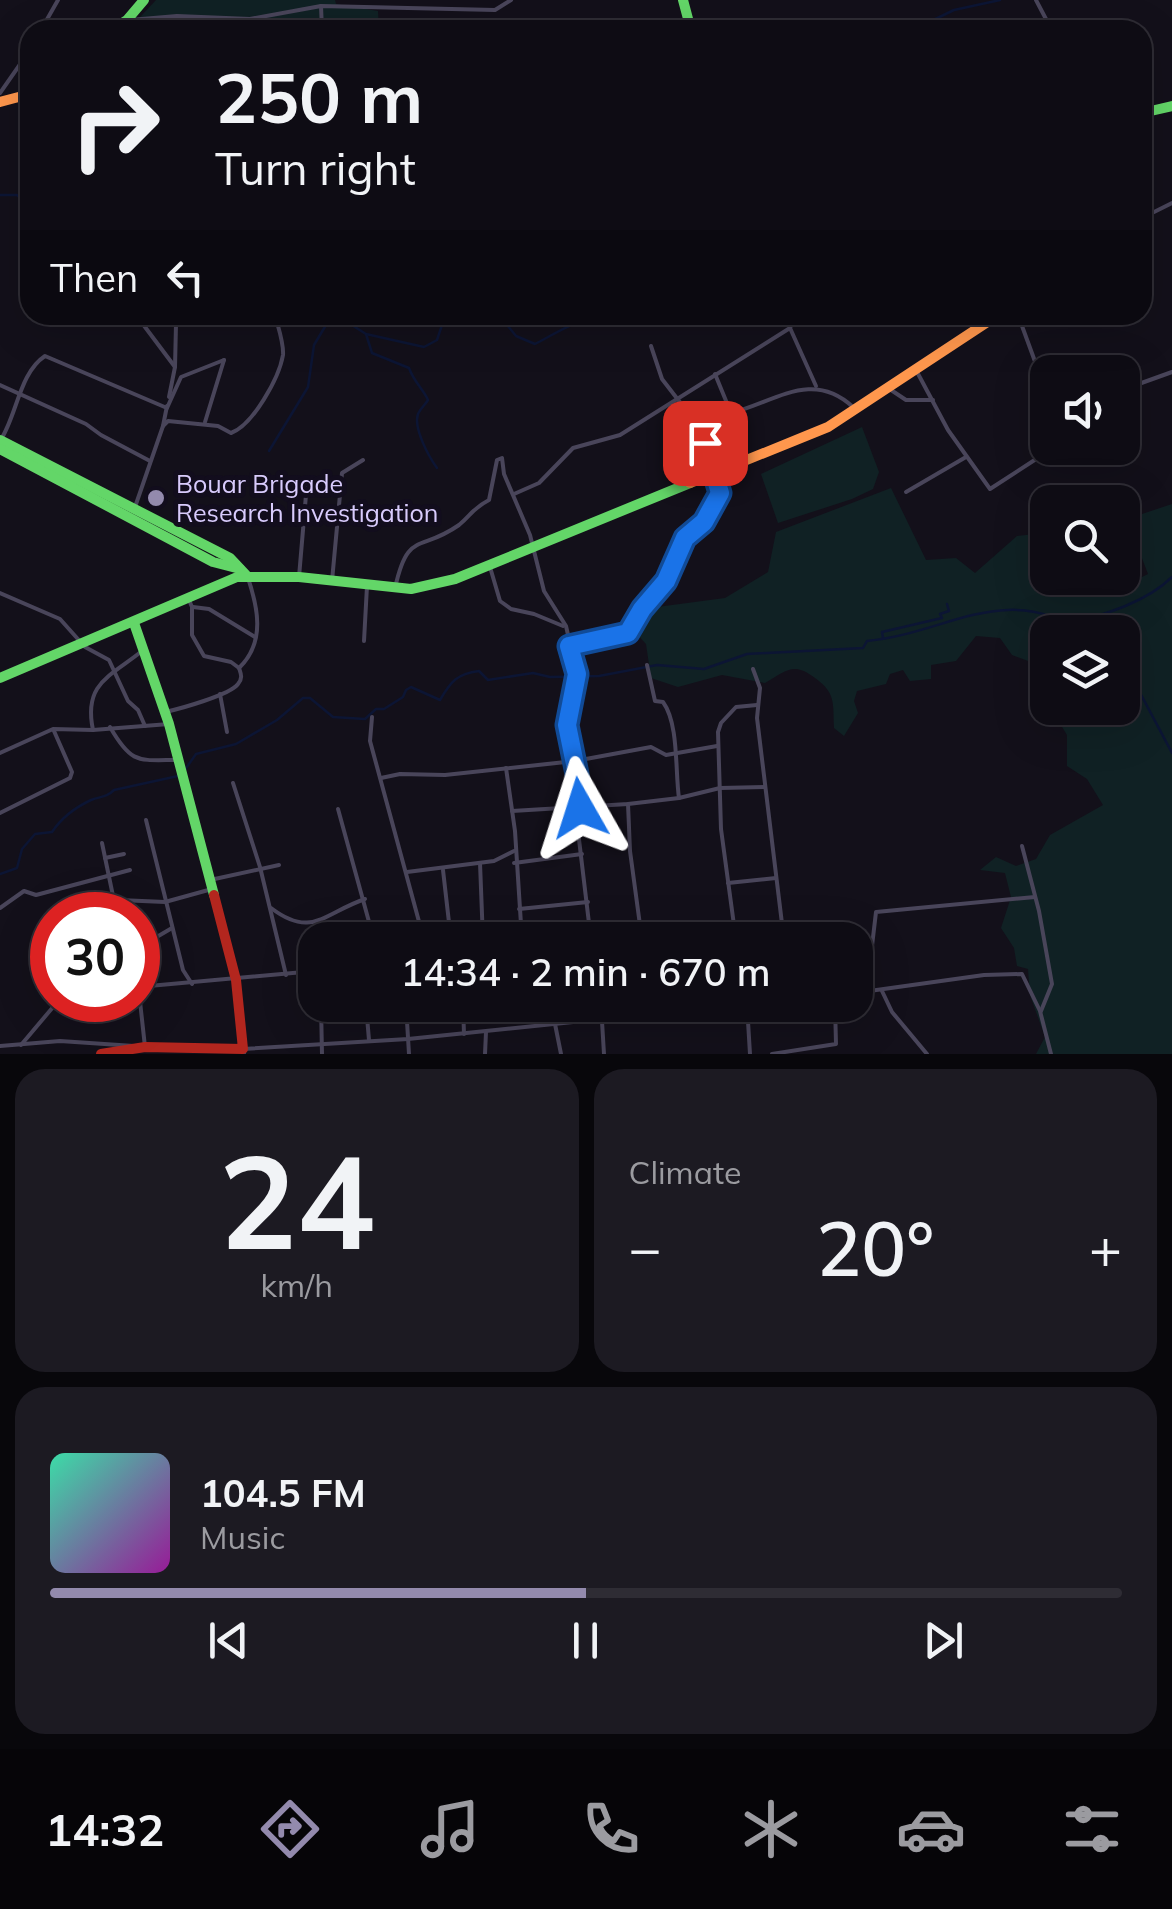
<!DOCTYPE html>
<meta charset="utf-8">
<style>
body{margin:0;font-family:Mulish,sans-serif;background:#1c1a22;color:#f1f3f6;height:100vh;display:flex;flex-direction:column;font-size:38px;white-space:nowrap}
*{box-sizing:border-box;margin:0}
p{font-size:32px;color:#9b9ba0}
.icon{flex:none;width:55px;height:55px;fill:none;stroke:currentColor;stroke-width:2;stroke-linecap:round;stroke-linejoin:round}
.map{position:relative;height:1054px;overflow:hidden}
.details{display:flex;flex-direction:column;gap:15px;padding:15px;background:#08070b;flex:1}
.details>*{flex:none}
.hud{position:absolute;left:20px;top:20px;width:1132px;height:305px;border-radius:30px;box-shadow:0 10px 40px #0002,0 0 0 2px #2e2c34;background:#0e0c14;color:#f1f3f6;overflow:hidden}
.controls{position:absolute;left:1030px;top:355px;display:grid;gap:20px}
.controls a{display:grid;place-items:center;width:110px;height:110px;border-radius:20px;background:#0e0c14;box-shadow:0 10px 40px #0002,0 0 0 2px #2e2c34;font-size:50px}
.speed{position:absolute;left:30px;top:892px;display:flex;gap:20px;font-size:50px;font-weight:700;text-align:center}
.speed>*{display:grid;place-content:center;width:130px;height:130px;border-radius:50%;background:#0e0c14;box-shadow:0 10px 40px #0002,0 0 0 2px #2e2c34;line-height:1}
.speed .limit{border:15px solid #d22;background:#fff;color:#111}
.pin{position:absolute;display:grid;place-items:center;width:85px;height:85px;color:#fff;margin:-42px;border-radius:20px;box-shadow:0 5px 15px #0006}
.me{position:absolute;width:110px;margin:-55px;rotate:354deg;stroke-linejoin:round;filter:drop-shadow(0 0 8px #0008)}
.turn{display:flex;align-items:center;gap:35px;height:210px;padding:0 30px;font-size:45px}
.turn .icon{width:130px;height:130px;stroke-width:2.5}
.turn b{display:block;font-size:70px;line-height:85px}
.then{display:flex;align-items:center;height:95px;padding:0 30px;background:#0003;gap:20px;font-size:38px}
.big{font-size:75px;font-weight:600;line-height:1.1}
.details .tile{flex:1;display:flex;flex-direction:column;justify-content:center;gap:15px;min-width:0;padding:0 35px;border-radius:30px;background:#1c1a22}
.details .dial{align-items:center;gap:0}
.dial b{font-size:130px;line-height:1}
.song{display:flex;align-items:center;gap:30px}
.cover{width:120px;height:120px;border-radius:15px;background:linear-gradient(135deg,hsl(160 70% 55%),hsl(300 70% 35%))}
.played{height:10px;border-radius:5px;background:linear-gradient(90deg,#938aad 50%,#2e2c34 50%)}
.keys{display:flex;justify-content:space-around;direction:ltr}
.heat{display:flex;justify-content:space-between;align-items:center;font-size:55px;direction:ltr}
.details .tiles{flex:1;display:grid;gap:15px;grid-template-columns:1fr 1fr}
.tile:last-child{grid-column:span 2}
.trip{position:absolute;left:298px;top:922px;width:575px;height:100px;border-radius:30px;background:#0e0c14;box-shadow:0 10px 40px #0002,0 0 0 2px #2e2c34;font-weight:600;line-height:100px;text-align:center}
.dock{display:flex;height:160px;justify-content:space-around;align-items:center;background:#060508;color:#9b9ba0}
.dock .icon{width:70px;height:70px}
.dock .current{color:#938aad}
.dock b{font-size:45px;color:#f1f3f6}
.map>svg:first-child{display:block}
</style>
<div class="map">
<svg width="1172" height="1054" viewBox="0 0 1172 1054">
<rect width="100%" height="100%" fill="#13101a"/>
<!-- green -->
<g fill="#102124">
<path d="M156,0H335L336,4L378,11L379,30H241L213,23L179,30H128Z"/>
<path d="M862,427L879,472L873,489L852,499L778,523L761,474Z"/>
<path d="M891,488L926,560L956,558L975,573L1017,536L1044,533L1047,538L1048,578H1116L1126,585L1148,574L1127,519L1172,504V1054H1036L1045,1037L1030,995L1028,969L1017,966L1014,948L1001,928L1011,897L1005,873L980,870L996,857L1016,866L1036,859L1050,835L1103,805L1087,779L1067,766V735L1056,717L1060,708H1122V632H1048L1047,637L1039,636L1037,647L1047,649V668L1012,655L1000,638L976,636L956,661L931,665V679L910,681L903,670L890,674L886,684L857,691L854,701L858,713L844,736L834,728C833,703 836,693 815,678C793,661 786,671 765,683L722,675L678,687L651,678L646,644L634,631L642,609L725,598L768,572L776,532Z"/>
</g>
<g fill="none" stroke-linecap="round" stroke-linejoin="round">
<!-- stream -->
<g stroke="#0c1534" stroke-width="2.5">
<path d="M885,30L897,22L923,25L954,10L1000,0"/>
<path d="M0,195H17L30,206"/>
<path d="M336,315L366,334L424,347L437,340L442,325L455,320L490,315"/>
<path d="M499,315L516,336L535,344C553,335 576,319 596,319C622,318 650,319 677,315"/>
<path d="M366,334L372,353L409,368C414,382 423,389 428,400C425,405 420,409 418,414C413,428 429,457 437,468"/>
<path d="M269,451L308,387L314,345L332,315"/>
<path d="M1072,623C1106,614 1147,602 1172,577"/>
<path d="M883,638L882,632L942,618L940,614L949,611L947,604"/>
<path d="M1122,672L1130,674L1172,753"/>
<path d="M184,771L196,754L236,744L277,720L303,698H310L333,717L365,719L376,709H384L403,697L406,690L411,687L440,700C451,681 457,674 479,671L488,680L533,673L550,677L599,676L657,665L704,669L747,654L863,648L867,641C949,633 1002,581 1085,632"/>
<path d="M0,874L17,868L22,849L35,834L52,832C62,817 74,808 91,800C101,796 106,798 114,790L178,776"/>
</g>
<!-- street -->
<g stroke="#49455a" stroke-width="4">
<path d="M1036,0L1047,21L1045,30"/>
<path d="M321,6L322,30"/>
<path d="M130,20L177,16L250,19L321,6L495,10L511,0"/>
<path d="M41,30L58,0"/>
<path d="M0,93L30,50"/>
<path d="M1142,218L1172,203"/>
<path d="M136,315L175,367"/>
<path d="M796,315L790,328L816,386"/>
<path d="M1018,315L1048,397"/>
<path d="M916,370L948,430L990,489L1053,448"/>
<path d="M715,374L731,413C775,402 812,369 853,407"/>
<path d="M0,385L86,424L101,435L150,461"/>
<path d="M888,388L906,400H933"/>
<path d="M1122,390L1172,372"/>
<path d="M169,397L175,367L176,324"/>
<path d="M205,422L224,360"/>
<path d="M163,426L167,406"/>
<path d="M0,441C17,416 19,373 45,356L167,408L181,377L224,360"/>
<path d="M906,492L966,457"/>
<path d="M514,494L539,483L573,448L620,435L790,328"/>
<path d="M135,507L163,426L168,421L218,426L231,433C253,425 279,378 283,355C284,343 278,327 275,315"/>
<path d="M490,567L500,601L511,609L534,614L563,626"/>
<path d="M299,577L307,483"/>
<path d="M332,581L342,473L363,460"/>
<path d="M395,588C408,530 419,553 459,525C471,515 473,508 489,500L497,460L502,458L504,474L530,535L544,591L566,626L577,674L567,725L577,774L578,831L591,940"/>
<path d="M0,593L60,619L85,647L109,660L128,701L138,710L145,726"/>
<path d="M193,607L209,609L255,637"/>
<path d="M364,641L367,586"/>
<path d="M569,646L628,633L641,609L666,581L685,538L704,521L720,493L714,464L696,423L662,379L651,346"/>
<path d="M647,665L655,701L663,702C679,724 675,771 679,798"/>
<path d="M239,668C266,642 258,607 247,575"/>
<path d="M753,669L760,688L757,718L784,940"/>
<path d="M220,694L227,732"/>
<path d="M165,712C179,709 230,695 238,684C243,678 241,674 239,668L231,662L204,656L192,635V607L189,600"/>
<path d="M372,717L370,741L424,940"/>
<path d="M110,727C132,765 138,760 179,760"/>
<path d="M93,730C83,683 111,676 142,651"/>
<path d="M0,753L53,729L93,730L169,724"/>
<path d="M506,768L515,831L522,940"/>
<path d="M381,778L400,774L445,775L575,761L651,747L666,755L717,746"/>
<path d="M233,783L260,867L286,975"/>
<path d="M628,804L630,851L642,940"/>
<path d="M338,809L374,940"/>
<path d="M512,811L628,804L679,798L720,788L765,787"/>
<path d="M0,813L70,778L72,772L54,731"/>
<path d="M146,820L183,970L192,984"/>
<path d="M102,843L113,896L119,900L165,902L212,889"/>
<path d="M1022,846L1039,911L1052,984L1041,1011"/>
<path d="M105,858L124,854"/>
<path d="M480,863L483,940"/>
<path d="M514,863L582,854"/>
<path d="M443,870L451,940"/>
<path d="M407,872L494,861L514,851"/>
<path d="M210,880L279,865"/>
<path d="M728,883L776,878"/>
<path d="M0,908L24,891L36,895L130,870"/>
<path d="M271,908C312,939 324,913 365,899"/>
<path d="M519,909L588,902"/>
<path d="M320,922L326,940"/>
<path d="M736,940L721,829L718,732L721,723L736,707L757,705"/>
<path d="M138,948L172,928"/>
<path d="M855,954L872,946L876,912L1035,897"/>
<path d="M138,983L145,1047"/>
<path d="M138,987L315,971"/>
<path d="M882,991L892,1012L927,1054"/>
<path d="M855,993L984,975L1022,974L1040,1011L1051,1054"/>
<path d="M321,1005L322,1054"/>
<path d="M366,1005L369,1040"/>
<path d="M406,1005L409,1054"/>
<path d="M463,1005L464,1034"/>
<path d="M601,1005L604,1054"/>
<path d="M747,1005L750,1054"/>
<path d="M555,1024L561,1054"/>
<path d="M21,1045L59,1000"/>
<path d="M0,1046L60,1041L134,1046"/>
<path d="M244,1054L243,1049L408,1039L738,1005"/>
<path d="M485,1054L486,1032"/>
<path d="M772,1054L836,1044L835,1005"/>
</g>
<!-- fast -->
<g stroke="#63d668" stroke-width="10">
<path d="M683,0L691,30"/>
<path d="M112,30L127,20L144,0"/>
<path d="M1142,113L1172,106"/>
<path d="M0,440L230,558L246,575"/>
<path d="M0,449L213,562L240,569"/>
<path d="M134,623L169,724L214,895"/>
<path d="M0,678L237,577H299L411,589L455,579L690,483"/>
</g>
<!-- slow -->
<g stroke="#ff974d" stroke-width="10">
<path d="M0,102L30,94"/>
<path d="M690,483L828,427L998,315"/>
</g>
<!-- jam -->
<path stroke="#b3261e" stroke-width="10" d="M101,1054L145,1047L243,1049L236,980L214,895"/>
</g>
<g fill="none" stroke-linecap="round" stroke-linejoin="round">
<defs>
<path id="route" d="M580,808L577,774L567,725L577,674L569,646L628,633L642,609L666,581L685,538L704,522L720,493L705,443"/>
</defs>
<!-- route casing -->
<use href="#route" stroke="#114b97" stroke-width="25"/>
<!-- route -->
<use href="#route" stroke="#1a73e8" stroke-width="18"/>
</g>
<!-- markers -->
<circle fill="#938aad" stroke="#120d1d" stroke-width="4" cx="156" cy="498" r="10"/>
<g text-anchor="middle" stroke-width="10" stroke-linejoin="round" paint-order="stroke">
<!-- poi labels -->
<g font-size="25" fill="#d8cbfc" stroke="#120d1d" text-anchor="start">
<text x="176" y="493">Bouar Brigade<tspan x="176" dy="29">Research Investigation</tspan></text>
</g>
</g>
</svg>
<div class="controls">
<a><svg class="icon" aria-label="sound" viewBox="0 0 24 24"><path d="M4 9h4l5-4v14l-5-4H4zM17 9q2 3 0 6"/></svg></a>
<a><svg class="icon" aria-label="search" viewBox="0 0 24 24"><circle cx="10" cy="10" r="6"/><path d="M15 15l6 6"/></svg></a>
<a><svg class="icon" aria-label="layers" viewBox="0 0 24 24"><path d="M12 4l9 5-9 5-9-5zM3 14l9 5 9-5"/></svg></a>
</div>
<div class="speed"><div class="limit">30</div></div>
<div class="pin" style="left:705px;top:443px;background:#d93025"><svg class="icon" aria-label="arrive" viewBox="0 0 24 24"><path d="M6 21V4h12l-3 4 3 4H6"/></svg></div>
<svg class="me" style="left:580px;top:808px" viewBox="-20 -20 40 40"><path d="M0-17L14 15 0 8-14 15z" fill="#1a73e8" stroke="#fff" stroke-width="4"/></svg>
<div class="trip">14:34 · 2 min · 670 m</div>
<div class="hud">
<div class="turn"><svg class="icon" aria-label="right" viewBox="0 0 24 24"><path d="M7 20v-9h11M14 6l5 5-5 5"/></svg><div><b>250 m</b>Turn right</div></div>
<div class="then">Then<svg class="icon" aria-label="left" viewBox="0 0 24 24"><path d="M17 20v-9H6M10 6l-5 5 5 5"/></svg></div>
</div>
</div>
<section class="details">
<div class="tiles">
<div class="tile dial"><b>24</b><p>km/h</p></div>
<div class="tile"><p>Climate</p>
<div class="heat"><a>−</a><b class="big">20°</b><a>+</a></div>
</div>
<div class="tile">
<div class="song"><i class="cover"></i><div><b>104.5 FM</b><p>Music</p></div></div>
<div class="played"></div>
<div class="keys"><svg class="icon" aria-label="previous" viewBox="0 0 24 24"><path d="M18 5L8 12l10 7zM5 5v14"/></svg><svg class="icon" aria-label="pause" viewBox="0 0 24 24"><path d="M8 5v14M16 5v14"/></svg><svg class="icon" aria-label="next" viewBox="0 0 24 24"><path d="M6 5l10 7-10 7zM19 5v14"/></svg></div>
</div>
</div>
</section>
<nav class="dock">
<b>14:32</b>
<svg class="icon current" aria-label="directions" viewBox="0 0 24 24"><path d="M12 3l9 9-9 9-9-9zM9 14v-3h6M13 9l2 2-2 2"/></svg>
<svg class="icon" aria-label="music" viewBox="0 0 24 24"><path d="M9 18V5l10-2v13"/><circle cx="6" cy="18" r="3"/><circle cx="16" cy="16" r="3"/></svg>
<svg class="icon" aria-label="phone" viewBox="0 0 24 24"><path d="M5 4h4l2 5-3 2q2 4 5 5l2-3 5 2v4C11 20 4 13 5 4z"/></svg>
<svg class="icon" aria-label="climate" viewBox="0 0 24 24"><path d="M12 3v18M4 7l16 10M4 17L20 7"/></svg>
<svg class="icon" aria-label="car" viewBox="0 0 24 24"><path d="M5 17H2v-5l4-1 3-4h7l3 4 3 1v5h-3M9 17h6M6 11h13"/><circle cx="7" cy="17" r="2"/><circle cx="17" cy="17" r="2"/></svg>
<svg class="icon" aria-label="filters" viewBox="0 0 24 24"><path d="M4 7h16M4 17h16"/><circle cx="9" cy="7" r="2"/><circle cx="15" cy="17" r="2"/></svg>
</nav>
